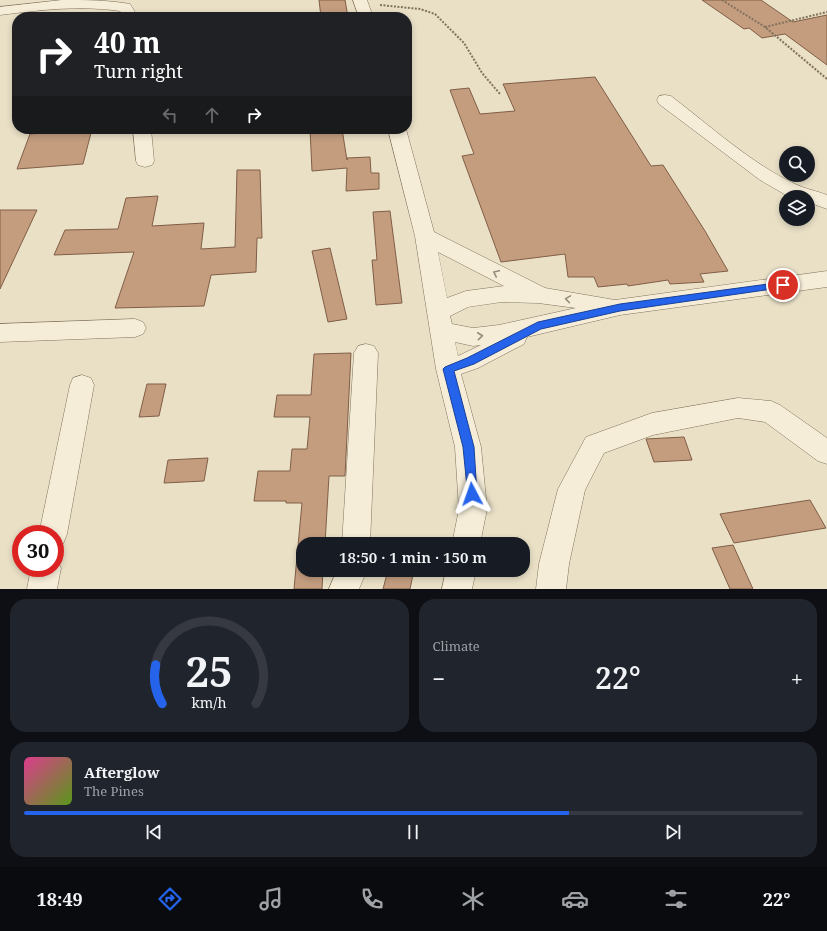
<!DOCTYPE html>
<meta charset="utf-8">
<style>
body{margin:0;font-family:"Noto Serif",serif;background:#20242c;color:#f1f3f6;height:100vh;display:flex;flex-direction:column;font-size:15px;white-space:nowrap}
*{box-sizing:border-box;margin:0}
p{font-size:13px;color:#9ea1a6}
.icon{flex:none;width:22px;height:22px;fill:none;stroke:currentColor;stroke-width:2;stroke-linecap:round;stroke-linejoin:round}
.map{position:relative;height:589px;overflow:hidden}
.panel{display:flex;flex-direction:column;gap:10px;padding:10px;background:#0d0f14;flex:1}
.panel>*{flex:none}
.top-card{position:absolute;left:12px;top:12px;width:400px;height:122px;border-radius:16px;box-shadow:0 2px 6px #0003;background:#202124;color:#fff;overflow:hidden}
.fabs{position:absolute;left:779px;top:146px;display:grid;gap:8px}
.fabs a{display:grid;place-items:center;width:36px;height:36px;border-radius:50%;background:#171b24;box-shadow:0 2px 6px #0003;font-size:20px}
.speed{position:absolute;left:12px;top:525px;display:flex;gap:8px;font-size:20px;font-weight:700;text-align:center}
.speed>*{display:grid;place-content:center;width:52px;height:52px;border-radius:50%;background:#171b24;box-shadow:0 2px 6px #0003;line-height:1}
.speed .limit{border:6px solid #d22;background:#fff;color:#111}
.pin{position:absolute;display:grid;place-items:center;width:34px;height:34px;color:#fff;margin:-17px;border:2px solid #fff;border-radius:50%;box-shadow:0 1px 4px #0007}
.me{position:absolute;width:44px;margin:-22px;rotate:356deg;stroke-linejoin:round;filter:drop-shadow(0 0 3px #0008)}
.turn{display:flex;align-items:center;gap:14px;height:84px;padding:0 16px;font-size:18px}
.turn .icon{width:52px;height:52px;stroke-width:2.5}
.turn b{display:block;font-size:28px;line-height:34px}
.lanes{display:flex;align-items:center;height:38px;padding:0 16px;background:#0003;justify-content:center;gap:20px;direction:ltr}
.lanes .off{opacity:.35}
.big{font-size:30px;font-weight:600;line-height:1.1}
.panel .widget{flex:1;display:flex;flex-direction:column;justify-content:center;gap:6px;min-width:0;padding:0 14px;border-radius:16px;background:#20242c}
.panel .dial{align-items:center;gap:0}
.dial svg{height:104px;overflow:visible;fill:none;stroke:#363941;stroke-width:7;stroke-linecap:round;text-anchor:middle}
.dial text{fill:#f1f3f6;stroke:none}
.song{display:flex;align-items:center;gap:12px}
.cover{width:48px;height:48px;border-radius:6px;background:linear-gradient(135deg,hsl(330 70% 55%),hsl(90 70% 35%))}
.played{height:4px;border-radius:2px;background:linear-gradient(90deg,#2563eb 70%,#363941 70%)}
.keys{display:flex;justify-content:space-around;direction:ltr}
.heat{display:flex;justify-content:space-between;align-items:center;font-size:22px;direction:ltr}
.panel .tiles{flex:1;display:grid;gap:10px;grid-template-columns:1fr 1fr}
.widget:last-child{grid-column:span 2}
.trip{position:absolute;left:296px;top:537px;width:234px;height:40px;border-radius:16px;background:#171b24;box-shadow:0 2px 6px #0003;font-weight:600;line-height:40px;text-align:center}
.dock{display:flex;height:64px;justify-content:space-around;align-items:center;background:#090b0e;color:#9ea1a6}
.dock .icon{width:28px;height:28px}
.dock .selected{color:#2563eb}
.dock b{font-size:18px;color:#f1f3f6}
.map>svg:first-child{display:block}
</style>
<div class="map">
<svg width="827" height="589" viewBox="0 0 827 589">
<rect width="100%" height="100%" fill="#e9e0c6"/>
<!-- building -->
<g fill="#c49d7f" stroke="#805e46">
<path d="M319,0H345L348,17H321Z"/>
<path d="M702,0H761L793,22L827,15V65L785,34L762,38L749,28L744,29Z"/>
<path d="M595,77L651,166L663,165L705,231L728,271L700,274L704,282L670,284L668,280L628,286L627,284L598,287L594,277H568L565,254L501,262L462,156L474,154L450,90L469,88L480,114L515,111L503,84Z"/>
<path d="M92,129L83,164L17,169L30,134Z"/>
<path d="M310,129H342L347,160V158L370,157L371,173H379V189L346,191L347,168L312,171Z"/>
<path d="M237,170H260L262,238H257L256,272L211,275L204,306L115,308L134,252L54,255L65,230L118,229L126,198L158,196L152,226L204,223L201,249L235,247Z"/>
<path d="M0,210H37L0,289Z"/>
<path d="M390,211L402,303L376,305L372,260H377L373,212Z"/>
<path d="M330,248L347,319L328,322L312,251Z"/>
<path d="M351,353L345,476H329L325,544H303V570H323L322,589H294L302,503H286V501H254L258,471H290L292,449H307L310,417H274L277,395H311L314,354Z"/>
<path d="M147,384H166L159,416L139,417Z"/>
<path d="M684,437L692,460L654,462L646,439Z"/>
<path d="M208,458L204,481L164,483L168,460Z"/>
<path d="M810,500L826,528L734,543L720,514Z"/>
<path d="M733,545L753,589H730L712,548Z"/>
<path d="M388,570H414L410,589H383Z"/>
</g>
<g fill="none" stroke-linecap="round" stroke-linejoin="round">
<defs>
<g id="minor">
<path d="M62,0C85,0 108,0 130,4L138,17H124L120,11C80,5 40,10 0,15V7Z"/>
<path d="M353,0H367L373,17H359Z"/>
<path d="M665,95L671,96C709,125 752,164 795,184C805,189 817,191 827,195V209L808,202V197H793L786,195L760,180L659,104L657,100L659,96Z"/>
<path d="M133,129H151L154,161L152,165L145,167L138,165L136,161Z"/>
<path d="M388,129H406L434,232L545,288L615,300L827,271V287L620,315L527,337L524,344L478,368L461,374L481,447L487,509L480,544H452L459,509L455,447L436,369L415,236ZM438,252L504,286L466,291L447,298ZM502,302L538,303L576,308L499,325L473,328L452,324L450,316L468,307ZM455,342L473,346L481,345L458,356Z"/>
<path d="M135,319L143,322L146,328L143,334L135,337L0,342V324Z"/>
<path d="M366,344L374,346L378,353L370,544H342L354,353L358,346Z"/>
<path d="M82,375L91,378L94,385L67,534L63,544L55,547V534H39L70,385L73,378Z"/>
<path d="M738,398L771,401L780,405L827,438V464L818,461L765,422L738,418L653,435L604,453L585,490L569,564L566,589H536L539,564L558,489L586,437L652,413Z"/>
<path d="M55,557L61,568L57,589H27L31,568H55Z"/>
<path d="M337,570H367L359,589H329Z"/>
<path d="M446,570H476L472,589H442Z"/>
</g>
</defs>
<!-- minor casing -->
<use href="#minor" stroke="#83725d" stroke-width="1"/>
<!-- path -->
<g stroke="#83725d" stroke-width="2" stroke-dasharray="2 1.5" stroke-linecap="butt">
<path d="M722,0L765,27L827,79"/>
<path d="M380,5L420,9L435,14L464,43L482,73L500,94"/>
<path d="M765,27L827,12"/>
</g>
<!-- minor -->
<use href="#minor" fill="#f5edd8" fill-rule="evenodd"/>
</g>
<!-- one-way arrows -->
<defs><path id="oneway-chevron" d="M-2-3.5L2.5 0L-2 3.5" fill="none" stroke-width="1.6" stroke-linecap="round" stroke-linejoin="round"/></defs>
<g stroke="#958c7c">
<use href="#oneway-chevron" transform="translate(496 273) rotate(-155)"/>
<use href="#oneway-chevron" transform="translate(568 299) rotate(-171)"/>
<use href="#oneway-chevron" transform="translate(480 336) rotate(-6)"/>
</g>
<!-- route -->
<path fill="#2563eb" stroke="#184099" d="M783,282L787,285L786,287L620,311L541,329L474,364L454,371L474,447L477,494L476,497L472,499L468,497L463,447L443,369L445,367L467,358L538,322L620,304Z"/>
</svg>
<div class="fabs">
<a><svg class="icon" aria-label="search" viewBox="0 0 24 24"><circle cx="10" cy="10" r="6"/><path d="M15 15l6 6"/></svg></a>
<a><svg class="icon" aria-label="layers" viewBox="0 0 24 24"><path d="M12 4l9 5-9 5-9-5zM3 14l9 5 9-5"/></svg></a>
</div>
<div class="speed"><div class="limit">30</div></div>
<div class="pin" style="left:783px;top:285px;background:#d93025"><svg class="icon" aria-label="arrive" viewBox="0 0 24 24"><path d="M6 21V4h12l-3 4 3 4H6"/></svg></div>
<svg class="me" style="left:472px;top:494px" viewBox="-20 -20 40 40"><path d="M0-17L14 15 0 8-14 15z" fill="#2563eb" stroke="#fff" stroke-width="4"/></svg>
<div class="trip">18:50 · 1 min · 150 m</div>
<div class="top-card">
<div class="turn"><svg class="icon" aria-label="right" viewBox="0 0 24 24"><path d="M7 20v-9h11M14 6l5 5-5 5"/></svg><div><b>40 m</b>Turn right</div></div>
<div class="lanes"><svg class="icon off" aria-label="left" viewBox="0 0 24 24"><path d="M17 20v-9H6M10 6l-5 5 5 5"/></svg><svg class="icon off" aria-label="ahead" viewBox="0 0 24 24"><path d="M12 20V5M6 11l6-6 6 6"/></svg><svg class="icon" aria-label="right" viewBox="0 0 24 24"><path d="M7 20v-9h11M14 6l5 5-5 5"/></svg></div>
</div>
</div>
<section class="panel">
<div class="tiles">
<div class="widget dial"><svg viewBox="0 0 100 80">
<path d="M14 69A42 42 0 1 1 86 69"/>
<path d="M14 69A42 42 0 0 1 9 39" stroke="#2563eb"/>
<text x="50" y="56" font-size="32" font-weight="700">25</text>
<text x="50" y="72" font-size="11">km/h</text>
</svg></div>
<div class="widget"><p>Climate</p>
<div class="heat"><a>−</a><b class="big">22°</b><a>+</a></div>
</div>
<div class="widget">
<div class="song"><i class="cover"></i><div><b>Afterglow</b><p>The Pines</p></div></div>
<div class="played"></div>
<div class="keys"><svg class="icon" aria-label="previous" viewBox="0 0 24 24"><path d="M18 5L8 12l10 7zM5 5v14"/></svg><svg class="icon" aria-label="pause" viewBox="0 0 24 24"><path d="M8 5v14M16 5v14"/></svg><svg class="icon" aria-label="next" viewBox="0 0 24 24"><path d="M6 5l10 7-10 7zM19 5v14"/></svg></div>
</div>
</div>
</section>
<nav class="dock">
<b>18:49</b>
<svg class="icon selected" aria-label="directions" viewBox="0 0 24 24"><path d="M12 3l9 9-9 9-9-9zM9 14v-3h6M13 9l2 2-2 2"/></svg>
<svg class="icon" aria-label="music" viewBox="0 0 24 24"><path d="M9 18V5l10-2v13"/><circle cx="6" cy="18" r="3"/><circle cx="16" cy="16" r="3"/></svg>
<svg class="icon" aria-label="phone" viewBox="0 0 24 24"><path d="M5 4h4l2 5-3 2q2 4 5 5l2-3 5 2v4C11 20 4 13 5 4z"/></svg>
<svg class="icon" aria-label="climate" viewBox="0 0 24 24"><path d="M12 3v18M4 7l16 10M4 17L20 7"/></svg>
<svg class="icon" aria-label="car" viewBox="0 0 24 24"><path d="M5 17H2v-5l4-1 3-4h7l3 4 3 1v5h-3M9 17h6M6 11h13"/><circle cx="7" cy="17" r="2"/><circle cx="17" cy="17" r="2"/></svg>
<svg class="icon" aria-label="filters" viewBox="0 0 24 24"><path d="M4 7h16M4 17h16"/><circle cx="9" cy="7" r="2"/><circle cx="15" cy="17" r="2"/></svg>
<b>22°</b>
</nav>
